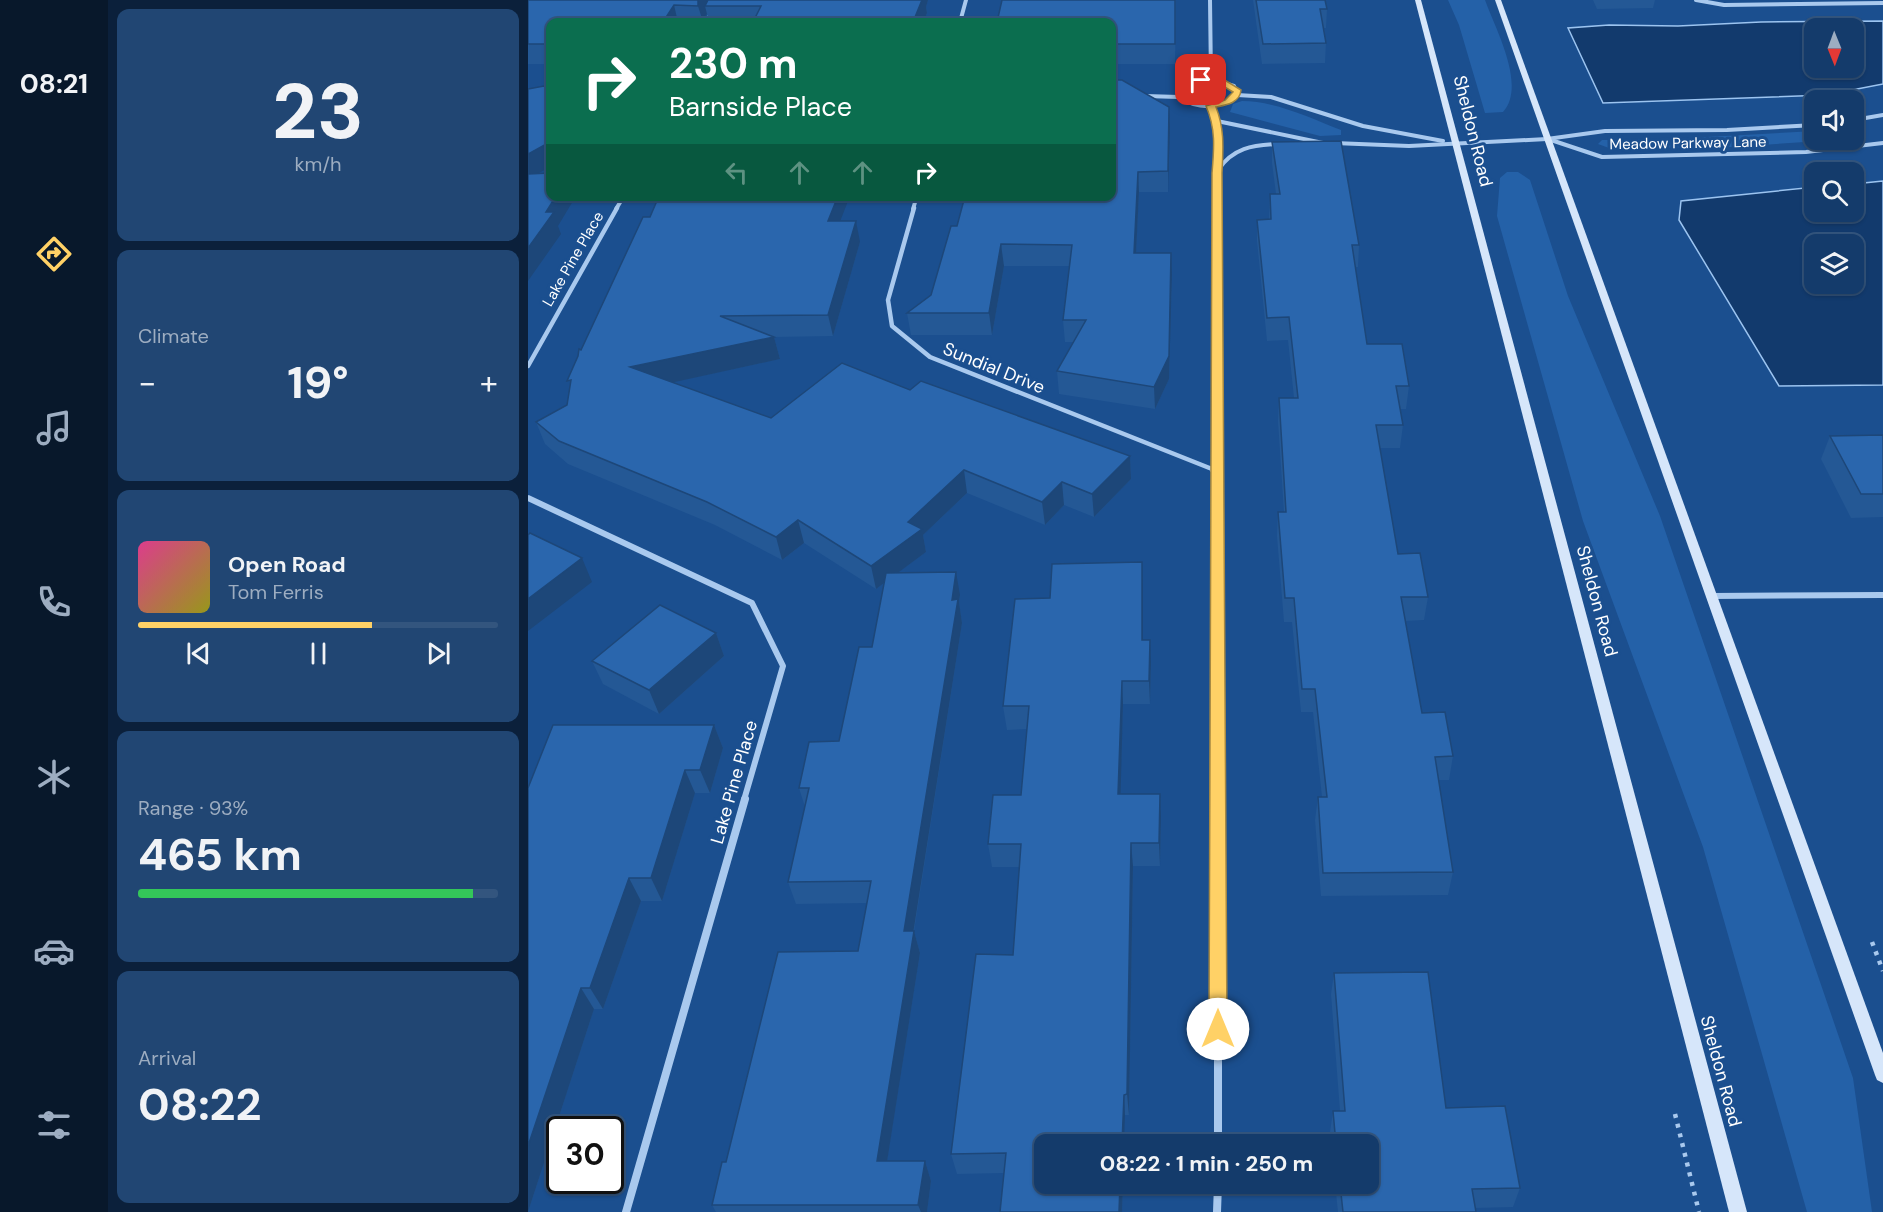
<!DOCTYPE html>
<meta charset="utf-8">
<style>
body{margin:0;font-family:"DM Sans",sans-serif;background:#214673;color:#f1f3f6;height:100vh;display:flex;flex-direction:column;font-size:22px;white-space:nowrap}
*{box-sizing:border-box;margin:0}
p{font-size:20px;color:#9dadc1}
.icon{flex:none;width:33px;height:33px;fill:none;stroke:currentColor;stroke-width:2;stroke-linecap:round;stroke-linejoin:round}
.map{position:relative;flex:1;overflow:hidden}
.details{display:flex;flex-direction:column;gap:9px;padding:9px;background:#0b203b;width:420px}
.details>*{flex:none}
.banner{position:absolute;left:18px;top:18px;width:570px;height:183px;border-radius:12px;box-shadow:0 2px 4px #0004,0 0 0 2px #33557e;background:#0b6e4f;color:#fff;overflow:hidden}
.needle{width:39px;rotate:179deg}
.controls{position:absolute;left:1276px;top:18px;display:grid;gap:12px}
.controls a{display:grid;place-items:center;width:60px;height:60px;border-radius:12px;background:#143b6b;box-shadow:0 2px 4px #0004,0 0 0 2px #33557e;font-size:30px}
.speed{position:absolute;left:18px;top:1116px;display:flex;gap:12px;font-size:30px;font-weight:700;text-align:center}
.speed>*{display:grid;place-content:center;width:78px;height:78px;border-radius:50%;background:#143b6b;box-shadow:0 2px 4px #0004,0 0 0 2px #33557e;line-height:1}
.speed .limit{border:3px solid #111;border-radius:9px;background:#fff;color:#111}
.pin{position:absolute;display:grid;place-items:center;width:51px;height:51px;color:#fff;margin:-26px;border-radius:12px;box-shadow:0 3px 9px #0006}
.me{position:absolute;width:66px;margin:-33px;rotate:0deg;stroke-linejoin:round;filter:drop-shadow(0 0 4px #0008)}
.turn{display:flex;align-items:center;gap:21px;height:126px;padding:0 24px;font-size:27px}
.turn .icon{width:78px;height:78px;stroke-width:2.5}
.turn b{display:block;font-size:42px;line-height:51px}
.lanes{display:flex;align-items:center;height:57px;padding:0 24px;background:#0003;justify-content:center;gap:30px;direction:ltr}
.lanes .off{opacity:.35}
.big{font-size:45px;font-weight:700;line-height:1.1}
.details .tile{flex:1;display:flex;flex-direction:column;justify-content:center;gap:9px;min-width:0;padding:0 21px;border-radius:12px;background:#214673}
.details .dial{align-items:center;gap:0}
.dial b{font-size:78px;line-height:1}
.song{display:flex;align-items:center;gap:18px}
.cover{width:72px;height:72px;border-radius:9px;background:linear-gradient(135deg,hsl(330 70% 55%),hsl(60 70% 35%))}
.played{height:6px;border-radius:3px;background:linear-gradient(90deg,#ffd166 65%,#33557e 65%)}
.keys{display:flex;justify-content:space-around;direction:ltr}
.heat{display:flex;justify-content:space-between;align-items:center;font-size:33px;direction:ltr}
.charge{height:9px;border-radius:4px;background:linear-gradient(90deg,#34c759 93%,#33557e 0)}
.trip{position:absolute;left:506px;top:1134px;width:345px;height:60px;border-radius:12px;background:#143b6b;box-shadow:0 2px 4px #0004,0 0 0 2px #33557e;font-weight:700;line-height:60px;text-align:center}
main{display:flex;flex:1;min-height:0}
.tab-bar{display:flex;flex-direction:column;width:108px;justify-content:space-around;align-items:center;background:#08182b;color:#9dadc1}
.tab-bar .icon{width:42px;height:42px}
.tab-bar .active{color:#ffd166}
.tab-bar b{font-size:27px;color:#f1f3f6}
.map>svg:first-child{display:block}
</style>
<main>
<nav class="tab-bar">
<b>08:21</b>
<svg class="icon active" aria-label="directions" viewBox="0 0 24 24"><path d="M12 3l9 9-9 9-9-9zM9 14v-3h6M13 9l2 2-2 2"/></svg>
<svg class="icon" aria-label="music" viewBox="0 0 24 24"><path d="M9 18V5l10-2v13"/><circle cx="6" cy="18" r="3"/><circle cx="16" cy="16" r="3"/></svg>
<svg class="icon" aria-label="phone" viewBox="0 0 24 24"><path d="M5 4h4l2 5-3 2q2 4 5 5l2-3 5 2v4C11 20 4 13 5 4z"/></svg>
<svg class="icon" aria-label="climate" viewBox="0 0 24 24"><path d="M12 3v18M4 7l16 10M4 17L20 7"/></svg>
<svg class="icon" aria-label="car" viewBox="0 0 24 24"><path d="M5 17H2v-5l4-1 3-4h7l3 4 3 1v5h-3M9 17h6M6 11h13"/><circle cx="7" cy="17" r="2"/><circle cx="17" cy="17" r="2"/></svg>
<svg class="icon" aria-label="filters" viewBox="0 0 24 24"><path d="M4 7h16M4 17h16"/><circle cx="9" cy="7" r="2"/><circle cx="15" cy="17" r="2"/></svg>
</nav>
<section class="details">
<div class="tile dial"><b>23</b><p>km/h</p></div>
<div class="tile"><p>Climate</p>
<div class="heat"><a>−</a><b class="big">19°</b><a>+</a></div>
</div>
<div class="tile">
<div class="song"><i class="cover"></i><div><b>Open Road</b><p>Tom Ferris</p></div></div>
<div class="played"></div>
<div class="keys"><svg class="icon" aria-label="previous" viewBox="0 0 24 24"><path d="M18 5L8 12l10 7zM5 5v14"/></svg><svg class="icon" aria-label="pause" viewBox="0 0 24 24"><path d="M8 5v14M16 5v14"/></svg><svg class="icon" aria-label="next" viewBox="0 0 24 24"><path d="M6 5l10 7-10 7zM19 5v14"/></svg></div>
</div>
<div class="tile"><p>Range · 93%</p><b class="big">465 km</b><div class="charge"></div></div>
<div class="tile"><p>Arrival</p><b class="big">08:22</b></div>
</section>
<div class="map">
<svg width="1355" height="1212" viewBox="0 0 1355 1212">
<rect width="100%" height="100%" fill="#1b4f8f"/>
<!-- green -->
<g fill="#2461a8">
<path d="M920,0H957C967,28 999,86 975,112L957,113L931,25Z"/>
<path d="M714,101C747,101 782,118 813,130V135L792,136L702,112L705,104Z"/>
<path d="M1287,131V140H1307L1204,147L1081,148L1070,144L1074,140L1142,139Z"/>
<path d="M979,172H990L1002,180L1040,296L1132,516L1325,1078L1344,1212H1279L1175,847L1055,521L969,216L972,178Z"/>
</g>
<!-- water -->
<g fill="#123a6d" stroke="#9cc4f0" stroke-width="1.5" fill-rule="evenodd">
<path d="M1355,21V84L1298,95L1075,103L1040,28L1081,25L1150,26L1233,22ZM1287,28H1326V68H1287Z"/>
<path d="M1355,181V385L1251,386L1151,220L1153,201L1287,187V212H1326V184ZM1287,244H1326V284H1287Z"/>
</g>
<g fill="none" stroke-linecap="round" stroke-linejoin="round">
<!-- path -->
<g stroke="#a9c9ee" stroke-width="4.5" stroke-dasharray="4 6" stroke-linecap="butt">
<path d="M1344,942L1355,971"/>
<path d="M1147,1114L1171,1212"/>
</g>
<!-- minor-far3 -->
<g stroke="#a9c9ee" stroke-width="4">
<path d="M682,0L683,79"/>
<path d="M1168,0L1196,5L1355,3"/>
<path d="M178,22L191,0"/>
<path d="M432,22L438,0"/>
<path d="M683,79L706,86L709,95C692,110 669,109 651,97L650,92L657,84Z"/>
<path d="M709,95L743,97L835,126L915,141"/>
<path d="M617,96L651,97"/>
<path d="M683,106L690,139L689,209"/>
<path d="M1326,120L1355,115"/>
<path d="M689,121L795,143"/>
<path d="M1023,140L1074,157L1278,152L1355,143"/>
<path d="M806,143L881,146L1019,139L1077,131L1199,130L1287,125"/>
<path d="M690,170C705,148 724,145 750,144"/>
<path d="M88,209L96,196"/>
<path d="M385,209L389,196"/>
</g>
<!-- minor-far2 -->
<g stroke="#a9c9ee" stroke-width="4.5">
<path d="M386,208L360,300L364,326L402,357L689,471"/>
<path d="M689,208V471"/>
<path d="M0,366L89,208"/>
</g>
<!-- minor-far1 -->
<g stroke="#a9c9ee" stroke-width="6">
<path d="M685,470L691,472"/>
<path d="M689,470L690,800"/>
<path d="M0,498L224,603L255,666L216,800"/>
<path d="M1183,596L1355,595"/>
</g>
<!-- minor -->
<g stroke="#a9c9ee" stroke-width="8">
<path d="M690,799V1144"/>
<path d="M98,1212L217,799"/>
<path d="M689,1212L690,1184"/>
</g>
<!-- secondary -->
<g fill="#d6e6fa" fill-rule="evenodd">
<path d="M887,0H893L1219,1212H1201Z"/>
<path d="M967,0H973L1355,1053V1083L1349,1080L1347,1075Z"/>
</g>
</g>
<!-- wall -->
<g fill="#245895">
<path d="M0,0H400L398,7L399,13L395,22H181L179,14L174,20L175,22H22V64H0Z"/>
<path d="M648,0L647,64H584V22Z"/>
<path d="M725,0H797L799,9L798,28H796L798,43L797,63L734,64Z"/>
<path d="M1065,0H1127L1125,8L1069,9Z"/>
<path d="M641,107L640,192H611L608,253L644,274L641,379L627,409L531,394L529,371L546,342H537L535,320L541,266H476L464,335H383L379,313L403,295L429,226Z"/>
<path d="M744,142L831,245L830,267H827L839,344L881,386L878,409H872L875,425L872,448H852L870,554L900,597L896,620L877,621L894,713L925,756L921,780H910L925,872L920,895L793,896L787,820L790,797H794L785,712H773L764,622H756L749,536L750,512H756L750,421L751,398H766L760,340L739,341L729,241V220L741,219L742,194H748L744,163Z"/>
<path d="M122,217L313,221L332,242L305,336L246,337L252,359L144,382L243,418L382,390L602,456L603,479L566,517L536,505L517,525L439,493L395,535L398,552L369,573L432,595L431,602L434,623L386,931L392,953L359,1161H397L403,1181L399,1212H188L184,1205L198,1162L330,951L339,903L268,904L260,882L277,807L271,788L311,741L344,647L356,583L348,589L276,543L254,560L187,525L40,464L17,444L8,422L39,405L53,350Z"/>
<path d="M1355,435V517L1323,518L1293,459L1302,436Z"/>
<path d="M615,586V640L623,663L622,704H595L592,794H632L633,817L632,866H605L601,1115H597L516,1184H595L594,1212L476,1173L429,1174L423,1154L485,955L492,867H464L460,844L493,795L499,729L479,730L475,706L522,598Z"/>
<path d="M188,633L196,656L131,714L75,684L64,661Z"/>
<path d="M186,725L195,748L182,793H167L134,901H113L75,1009H66L0,1212V788Z"/>
<path d="M806,973L918,1108L992,1188L985,1207L947,1208L948,1212H810L807,1184H840V1144H803L802,1132L805,1111H812L803,994Z"/>
</g>
<!-- shaded-wall -->
<g fill="#1d4779">
<path d="M170,0H188L177,6L179,14L174,20L175,22L170,6Z"/>
<path d="M394,0H400L398,7L399,13L395,22H385Z"/>
<path d="M146,5L150,22H135Z"/>
<path d="M641,107L642,127L640,192V171Z"/>
<path d="M22,142V167L0,179V154Z"/>
<path d="M610,172L611,192L607,275L606,253Z"/>
<path d="M28,196H48L30,226L33,234L0,281V248L18,212Z"/>
<path d="M310,196H322L304,242L300,221Z"/>
<path d="M328,221L332,242L305,336L300,315Z"/>
<path d="M473,244L476,266L464,335L461,313Z"/>
<path d="M643,253L644,274L641,379L627,409L626,387Z"/>
<path d="M246,337L252,359L110,390L102,367Z"/>
<path d="M602,456L603,479L566,517L564,494Z"/>
<path d="M436,470L439,493L395,535L398,552L348,589L343,566L380,522Z"/>
<path d="M534,482L536,505L517,525L514,502Z"/>
<path d="M270,520L276,543L254,560L248,537Z"/>
<path d="M54,558L64,582L0,631V599Z"/>
<path d="M614,562L615,586V663L614,640Z"/>
<path d="M428,572L432,595L431,602L434,623L382,953L376,931Z"/>
<path d="M188,633L196,656L131,714L121,690Z"/>
<path d="M622,640L623,663L622,704L621,681Z"/>
<path d="M594,681L595,704L592,817L590,794Z"/>
<path d="M186,725L195,748L182,793L172,770Z"/>
<path d="M157,770L167,793L134,901L123,878Z"/>
<path d="M632,794L633,817L632,866L631,843Z"/>
<path d="M603,843L605,866L601,1115L599,1094Z"/>
<path d="M101,878L113,901L75,1009L62,988Z"/>
<path d="M386,931L392,953L356,1181L349,1161Z"/>
<path d="M53,988L66,1009L0,1212V1146Z"/>
<path d="M596,1095L597,1115L596,1144H594Z"/>
<path d="M397,1161L403,1181L399,1212H393L390,1205Z"/>
<path d="M592,1184H595L594,1212H591Z"/>
</g>
<!-- building -->
<g fill="#2a66ad" stroke="#1d4779" stroke-width="1.5">
<path d="M0,0H170V6L146,5L135,22H22V44H0Z"/>
<path d="M180,0H394L385,22H225L233,6H177Z"/>
<path d="M474,0H647V44H584V22H469Z"/>
<path d="M728,0H797L799,9H792L798,43L735,44Z"/>
<path d="M584,80H594L641,107L640,171L610,172L606,253H643L641,356L626,387L529,371L558,320H535L544,245L473,244L461,313H379L403,295L423,226H429L437,196H584Z"/>
<path d="M16,86L22,88V142L0,154V89Z"/>
<path d="M813,141L831,245H824L839,344H874L881,386H868L875,425H848L870,554L892,553L900,597H873L894,713L917,712L925,756L907,757L925,872L795,873L790,797H799L787,689H774L766,598H757L750,512H758L751,398H770L761,317L739,318L729,220L743,219L742,194H752L744,142Z"/>
<path d="M22,173V196H28L18,212H26L0,248V174Z"/>
<path d="M131,196H310L300,221H328L300,315L192,316L246,337L102,367L243,418L314,363L382,390L393,381L602,456L564,494L534,482L514,502L436,470L380,522L394,529L343,566L270,520L248,537L179,502L31,441L8,422L39,405L43,380L39,381L50,356L51,349L53,350L115,217H122Z"/>
<path d="M1355,435V494H1333L1302,436Z"/>
<path d="M2,533L54,558L0,599V535Z"/>
<path d="M614,562V640H622L621,681H594L590,794H632L631,843H603L599,1094L596,1095L594,1144H516V1184H592L591,1212H472L478,1153L423,1154L448,954L485,955L493,844H460L465,795H493L501,706H475L487,599L522,598L524,564Z"/>
<path d="M428,572L424,600L430,599L376,931H386L349,1161H397L390,1205H184L194,1162H198L250,952L330,951L343,881L260,882L281,788H271L281,742L311,741L331,647H344L358,573Z"/>
<path d="M132,605L188,633L121,690L64,661Z"/>
<path d="M25,725H186L172,770H157L123,878H101L62,988H53L0,1146V788Z"/>
<path d="M900,972L918,1108L977,1106L992,1188L944,1189L948,1212H815L812,1184H840V1144H808L805,1111H817L806,973Z"/>
</g>
<!-- route -->
<path fill="#ffd166" stroke="#a68842" stroke-width="1.5" d="M673,77L695,79L713,90C712,103 698,105 688,107C697,130 695,150 694,173L699,1029L696,1034L690,1037L683,1034L681,1029L684,173C686,149 688,129 678,106L697,100L705,92L690,83L670,81Z"/>
<g text-anchor="middle" stroke-width="6" stroke-linejoin="round" paint-order="stroke">
<!-- far-street labels -->
<g font-size="15" fill="#fff" stroke="#1b4f8f">
<text transform="translate(1160 143) rotate(-1)" y="5">Meadow Parkway Lane</text>
<text transform="translate(45 259) rotate(-60)" y="5">Lake Pine Place</text>
</g>
<!-- street labels -->
<g font-size="18" fill="#fff" stroke="#1b4f8f">
<text transform="translate(945 131) rotate(76)" y="6">Sheldon Road</text>
<text transform="translate(466 368) rotate(22)" y="6">Sundial Drive</text>
<text transform="translate(1069 601) rotate(75)" y="6">Sheldon Road</text>
<text transform="translate(206 782) rotate(-74)" y="6">Lake Pine Place</text>
<text transform="translate(1193 1071) rotate(75)" y="6">Sheldon Road</text>
</g>
</g>
</svg>
<div class="controls">
<a><svg class="needle" viewBox="-14 -14 28 28"><path d="M0-13l5 13h-10z" fill="#e53935"/><path d="M0 13l5-13h-10z" fill="#9dadc1"/></svg></a>
<a><svg class="icon" aria-label="sound" viewBox="0 0 24 24"><path d="M4 9h4l5-4v14l-5-4H4zM17 9q2 3 0 6"/></svg></a>
<a><svg class="icon" aria-label="search" viewBox="0 0 24 24"><circle cx="10" cy="10" r="6"/><path d="M15 15l6 6"/></svg></a>
<a><svg class="icon" aria-label="layers" viewBox="0 0 24 24"><path d="M12 4l9 5-9 5-9-5zM3 14l9 5 9-5"/></svg></a>
</div>
<div class="speed"><div class="limit">30</div></div>
<div class="pin" style="left:673px;top:80px;background:#d93025"><svg class="icon" aria-label="arrive" viewBox="0 0 24 24"><path d="M6 21V4h12l-3 4 3 4H6"/></svg></div>
<svg class="me" style="left:690px;top:1029px" viewBox="-20 -20 40 40"><circle r="19" fill="#fff"/><path d="M0-13L10 11 0 6-10 11z" fill="#ffd166"/></svg>
<div class="trip">08:22 · 1 min · 250 m</div>
<div class="banner">
<div class="turn"><svg class="icon" aria-label="right" viewBox="0 0 24 24"><path d="M7 20v-9h11M14 6l5 5-5 5"/></svg><div><b>230 m</b>Barnside Place</div></div>
<div class="lanes"><svg class="icon off" aria-label="left" viewBox="0 0 24 24"><path d="M17 20v-9H6M10 6l-5 5 5 5"/></svg><svg class="icon off" aria-label="ahead" viewBox="0 0 24 24"><path d="M12 20V5M6 11l6-6 6 6"/></svg><svg class="icon off" aria-label="ahead" viewBox="0 0 24 24"><path d="M12 20V5M6 11l6-6 6 6"/></svg><svg class="icon" aria-label="right" viewBox="0 0 24 24"><path d="M7 20v-9h11M14 6l5 5-5 5"/></svg></div>
</div>
</div>
</main>
